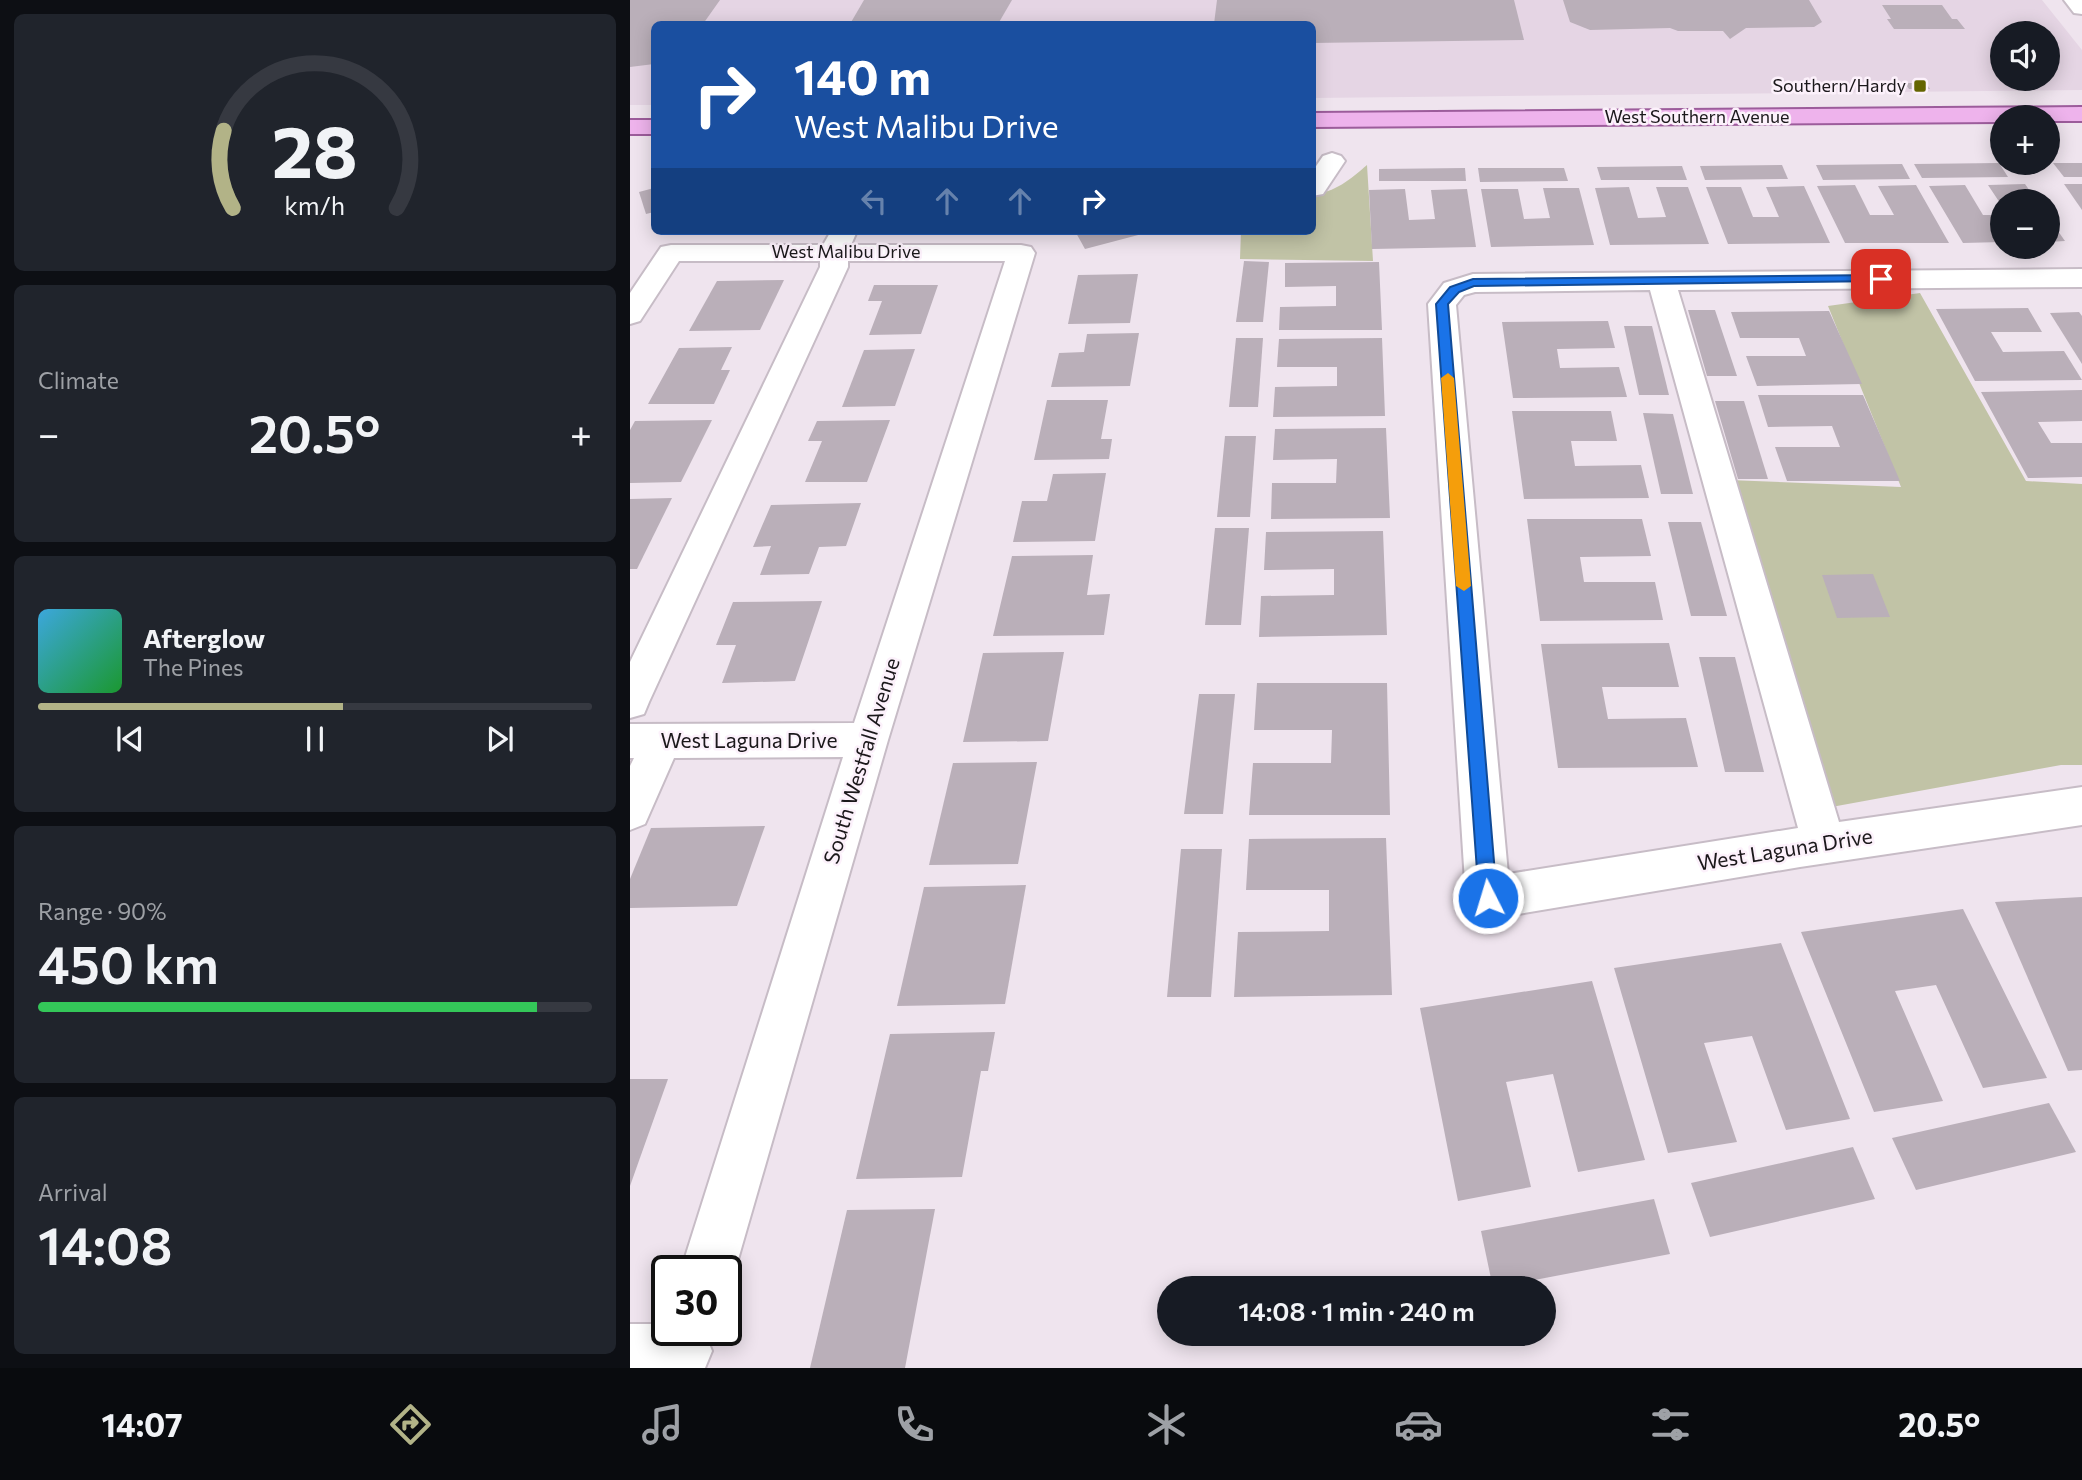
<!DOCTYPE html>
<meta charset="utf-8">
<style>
body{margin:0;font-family:Commissioner,sans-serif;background:#20242c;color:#f1f3f6;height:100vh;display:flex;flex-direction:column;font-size:26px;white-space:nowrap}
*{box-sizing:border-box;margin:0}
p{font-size:23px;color:#9ea1a6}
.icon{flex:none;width:38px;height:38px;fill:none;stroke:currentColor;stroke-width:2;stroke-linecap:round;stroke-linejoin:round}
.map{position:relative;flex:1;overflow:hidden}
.sheet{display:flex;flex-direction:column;gap:14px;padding:14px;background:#0d0f14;width:630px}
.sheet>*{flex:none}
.guide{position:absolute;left:21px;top:21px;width:665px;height:214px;border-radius:10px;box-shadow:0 4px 18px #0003;background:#1a4fa0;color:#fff;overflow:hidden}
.tools{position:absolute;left:1360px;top:21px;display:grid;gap:14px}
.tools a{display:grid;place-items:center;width:70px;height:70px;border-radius:50%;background:#171b24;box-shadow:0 4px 18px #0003;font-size:35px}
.speed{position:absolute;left:21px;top:1255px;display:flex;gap:14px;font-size:35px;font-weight:700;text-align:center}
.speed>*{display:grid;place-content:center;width:91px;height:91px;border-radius:50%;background:#171b24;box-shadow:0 4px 18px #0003;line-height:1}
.speed .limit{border:4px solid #111;border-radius:10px;background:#fff;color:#111}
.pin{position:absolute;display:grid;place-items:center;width:60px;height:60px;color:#fff;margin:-30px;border-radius:14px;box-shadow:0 4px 10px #0006}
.me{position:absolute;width:77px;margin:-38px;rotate:355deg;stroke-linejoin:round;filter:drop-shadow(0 0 5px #0008)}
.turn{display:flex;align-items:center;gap:24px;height:147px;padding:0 28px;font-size:32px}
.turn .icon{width:91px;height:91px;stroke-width:2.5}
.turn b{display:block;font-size:49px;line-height:60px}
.lanes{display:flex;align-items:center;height:66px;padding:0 28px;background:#0003;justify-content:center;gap:35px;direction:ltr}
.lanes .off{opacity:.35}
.big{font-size:52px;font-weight:600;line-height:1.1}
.sheet .tile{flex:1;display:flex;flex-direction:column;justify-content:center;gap:10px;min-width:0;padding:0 24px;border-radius:10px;background:#20242c}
.sheet .dial{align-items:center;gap:0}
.dial svg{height:182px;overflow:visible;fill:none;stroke:#363941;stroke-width:7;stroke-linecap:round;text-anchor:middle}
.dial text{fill:#f1f3f6;stroke:none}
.song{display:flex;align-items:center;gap:21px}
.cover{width:84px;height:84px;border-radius:10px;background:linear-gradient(135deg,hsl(200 70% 55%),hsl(130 70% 35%))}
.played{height:7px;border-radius:4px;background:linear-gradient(90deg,#b2b387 55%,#363941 55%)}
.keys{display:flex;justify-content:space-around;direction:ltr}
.heat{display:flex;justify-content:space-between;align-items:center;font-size:38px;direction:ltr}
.charge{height:10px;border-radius:5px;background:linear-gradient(90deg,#34c759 90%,#363941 0)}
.trip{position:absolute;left:527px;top:1276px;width:399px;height:70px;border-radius:35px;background:#171b24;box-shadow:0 4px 18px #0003;font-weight:600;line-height:70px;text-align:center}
.tabs{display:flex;height:112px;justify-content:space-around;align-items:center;background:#090b0e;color:#9ea1a6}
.tabs .icon{width:49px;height:49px}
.tabs .selected{color:#b2b387}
.tabs b{font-size:32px;color:#f1f3f6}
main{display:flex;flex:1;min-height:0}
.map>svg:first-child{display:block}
</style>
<main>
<section class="sheet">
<div class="tile dial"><svg viewBox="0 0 100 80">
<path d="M14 69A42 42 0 1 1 86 69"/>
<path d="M14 69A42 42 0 0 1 10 35" stroke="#b2b387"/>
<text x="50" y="56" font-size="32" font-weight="700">28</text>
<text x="50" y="72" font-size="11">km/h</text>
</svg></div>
<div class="tile"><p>Climate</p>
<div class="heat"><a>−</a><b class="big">20.5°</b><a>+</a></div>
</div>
<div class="tile">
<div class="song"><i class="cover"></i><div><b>Afterglow</b><p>The Pines</p></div></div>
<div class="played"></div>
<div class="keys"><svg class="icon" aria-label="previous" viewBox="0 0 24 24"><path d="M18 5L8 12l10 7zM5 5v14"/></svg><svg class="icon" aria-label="pause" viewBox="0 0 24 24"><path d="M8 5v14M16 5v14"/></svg><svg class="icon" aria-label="next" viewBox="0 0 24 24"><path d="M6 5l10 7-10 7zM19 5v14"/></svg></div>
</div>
<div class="tile"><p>Range · 90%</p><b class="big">450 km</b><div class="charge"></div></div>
<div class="tile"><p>Arrival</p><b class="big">14:08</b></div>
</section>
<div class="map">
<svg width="1452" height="1368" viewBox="0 0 1452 1368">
<rect width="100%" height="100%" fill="#efe4ee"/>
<!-- built -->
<path fill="#e5d5e4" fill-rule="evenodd" d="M0,0H1412L1452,50V90L683,98L682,24H24V105H0ZM1372,33H1418V79H1372Z"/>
<!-- green -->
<g fill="#c1c3a6">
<path d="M737,165L743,261L610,259L611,231H682L683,194C704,193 721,179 737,165Z"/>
<path d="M1290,293L1396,481L1452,484V765H1431L1185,810L1099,480L1271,487L1198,306Z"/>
</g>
<!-- building -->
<g fill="#baafb9">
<path d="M0,0H90L73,24H24V64L0,67Z"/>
<path d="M234,0H382L368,24H220Z"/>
<path d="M587,0H884L894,40L682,43V24H584Z"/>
<path d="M933,0H1179L1192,22L1184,27L1116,28L1100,39L1093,31H1048L1040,28L960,30L940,22Z"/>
<path d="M1252,5H1312L1322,19H1327L1335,29H1264L1257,19H1261Z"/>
<path d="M1275,83H1296L1300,89H1279Z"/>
<path d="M1369,163L1378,177L1292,178L1284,164Z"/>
<path d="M1423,163H1452V177H1434Z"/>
<path d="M1272,164L1280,179L1193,180L1186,165Z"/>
<path d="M1152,165L1158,179L1075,180L1070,166Z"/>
<path d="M1052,166L1057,180H971L967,167Z"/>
<path d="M835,168L836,181H749V169Z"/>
<path d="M848,168H934L938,181L850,182Z"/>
<path d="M1395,184L1407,201H1372V206L1358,185Z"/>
<path d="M1434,184H1452V210Z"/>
<path d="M1225,185L1240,215H1264L1248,186L1286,185L1319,243H1215L1187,186Z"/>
<path d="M1335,185L1353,215H1372V242L1333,243L1299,186Z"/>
<path d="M1174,186L1200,243L1098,244L1076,187H1111L1123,217H1149L1136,187Z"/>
<path d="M999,187L1008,218L1036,217L1026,187H1058L1079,244L980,245L965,188Z"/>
<path d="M24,188V212L16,214L9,192Z"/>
<path d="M913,188H949L964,245L861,247L851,189H888L894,219L920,218Z"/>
<path d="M775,189L779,220L805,219L801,190L837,189L846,247L742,249L739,190Z"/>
<path d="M1418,217L1435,241L1418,242Z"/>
<path d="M445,231H510L512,234L455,249Z"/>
<path d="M614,261L639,262L633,322H606Z"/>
<path d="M749,262L752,330H649L650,307L706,306V286L655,287V263Z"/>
<path d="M508,274L500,323L438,324L448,275Z"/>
<path d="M154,280L130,330L59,331L87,281Z"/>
<path d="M244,285H308L291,334L239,335L252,301H238Z"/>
<path d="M1398,308L1412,332H1361L1373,352L1434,351L1452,380L1345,381L1306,309Z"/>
<path d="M1058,310H1085L1107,376H1077Z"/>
<path d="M1199,311L1232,384L1127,386L1116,356H1176L1169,338H1110L1101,312Z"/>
<path d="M1449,312L1452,316V364L1420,313Z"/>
<path d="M978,321L985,348L927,349L930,368L989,367L997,397L883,398L872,322Z"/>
<path d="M994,326H1022L1039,395H1009Z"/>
<path d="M509,333L500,386L421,387L429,353L454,352L457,334Z"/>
<path d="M606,338H633L628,407H599Z"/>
<path d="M752,338L755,416L643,417L645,387L707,386V367H647L649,339Z"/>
<path d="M102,347L91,370H100L84,404H18L49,348Z"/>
<path d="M285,349L265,406L212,407L234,350Z"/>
<path d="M1452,390V421L1408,422L1421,443H1452V477L1398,478L1351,392Z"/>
<path d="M1128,395H1233L1270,481H1157L1145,447H1210L1202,426L1138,427Z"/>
<path d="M417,400H478L471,439H482L479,459L404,460Z"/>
<path d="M1085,401H1114L1138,479H1108Z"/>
<path d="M882,411H981L987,441H941L945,466L1011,465L1019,498L894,499Z"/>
<path d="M1013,413L1043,414L1063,494H1031Z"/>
<path d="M82,420L51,482L0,483V430L5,421Z"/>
<path d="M260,420L237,482H175L192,441H178L187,421Z"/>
<path d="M756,428L760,518L641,519L642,483H706L707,459L643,460L645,429Z"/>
<path d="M595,436H626L620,517H587Z"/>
<path d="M476,473L465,541L383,542L392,501H417L423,474Z"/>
<path d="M42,498L7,569H0V499Z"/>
<path d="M231,503L216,546L189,547L179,574L130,575L141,546L123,547L141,505Z"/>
<path d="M897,519H1012L1021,556L950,557L954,582H1025L1033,620L910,621Z"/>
<path d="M1038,522H1071L1097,616H1061Z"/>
<path d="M585,528H619L611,625H575Z"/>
<path d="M753,531L757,635L629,637L631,596L704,595V569L634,570L636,532Z"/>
<path d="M463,555L457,595L480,594L474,635L363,636L382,556Z"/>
<path d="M1243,574L1260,617L1207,618L1192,575Z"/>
<path d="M192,601L165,681L92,683L106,645H86L103,602Z"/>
<path d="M1039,643L1049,687H972L978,719L1056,718L1068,767L928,768L911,644Z"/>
<path d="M434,652L418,741L333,742L353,653Z"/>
<path d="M1069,657H1105L1134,772H1095Z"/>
<path d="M627,683H757L760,815H619L623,763H701L702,730H624Z"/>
<path d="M569,694H605L593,814H554Z"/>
<path d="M407,762L388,864L299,865L323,763Z"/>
<path d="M135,826L107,906L0,908V879L21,828Z"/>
<path d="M756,838L762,995L604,997L608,932L699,931V890H616L619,839Z"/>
<path d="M551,849H592L581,997H537Z"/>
<path d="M396,885L375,1004L267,1006L294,887Z"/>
<path d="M1452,897V1070L1438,1071L1365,902Z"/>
<path d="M1333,909L1417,1078L1353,1088L1306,985L1265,991L1313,1101L1244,1112L1171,932Z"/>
<path d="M1151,943L1220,1119L1156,1130L1122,1036L1074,1043L1107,1142L1038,1153L984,968Z"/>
<path d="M962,981L1015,1160L948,1172L923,1074L876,1082L901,1187L828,1201L790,1008Z"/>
<path d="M365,1032L358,1071H351L332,1177L226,1179L260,1034Z"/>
<path d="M0,1079H38L0,1186Z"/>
<path d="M1419,1103L1446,1152L1286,1190L1262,1138Z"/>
<path d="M1223,1147L1245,1199L1080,1237L1061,1183Z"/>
<path d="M1024,1199L1040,1254L863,1288L851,1231Z"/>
<path d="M305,1209L275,1368H180L217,1210Z"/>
</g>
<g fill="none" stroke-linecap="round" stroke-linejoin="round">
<defs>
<g id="minor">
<path d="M1434,0H1452V14L1444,13Z"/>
<path d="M702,153L711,156L715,161L693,194L682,196V172L693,156Z"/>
<path d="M201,231H227L221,245H391L401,247L405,253L258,740L105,1270L96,1289V1270H51L213,757L44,758L15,824L0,830V766L4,758H0V724L224,723L375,261H218V267L19,702L14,714L0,718V662L190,267V261H49L10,321L0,324V293L31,247L41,245H193Z"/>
<path d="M1452,269V287L1048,290L1209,822L1452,787V825L1170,867L858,919L842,913L836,898L798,304L814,283L843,274ZM1020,290L1168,828L878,874L826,305L834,295L845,292Z"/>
<path d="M0,1324H37V1330L74,1331L82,1351L75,1368H0Z"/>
</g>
<g id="major">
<path d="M1452,107V121H1418V117H1372V122L682,127V113Z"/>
<rect x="0" y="120" width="24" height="14"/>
</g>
</defs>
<!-- minor casing -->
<use href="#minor" stroke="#c7bcc6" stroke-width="4"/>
<!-- major casing -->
<use href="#major" stroke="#9c5c9b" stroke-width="4"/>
<!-- minor -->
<use href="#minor" fill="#fff" fill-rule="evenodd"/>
<!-- major -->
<use href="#major" fill="#eeb3ec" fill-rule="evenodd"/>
</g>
<!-- route -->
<path fill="#1a73e8" stroke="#114b97" stroke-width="2" d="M1251,275L1255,276V281L844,286L829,292L818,304L867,898L865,904L858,907L852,904L849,898L806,304L820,287L843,279Z"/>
<!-- slow -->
<path fill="#f59e0b" d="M818,373L824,378L841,586L834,591L826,586L811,378Z"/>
<!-- markers -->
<rect fill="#646500" stroke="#fcf1fb" stroke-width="2.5" x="1283" y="79" width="14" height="14" rx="3.5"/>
<g text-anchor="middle" stroke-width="5" stroke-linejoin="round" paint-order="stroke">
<!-- far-poi labels -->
<g font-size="18" fill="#1b181b" stroke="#fcf1fb" text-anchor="end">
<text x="1276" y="92">Southern/Hardy</text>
</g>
<!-- far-street labels -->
<g font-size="18" fill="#1b181b" stroke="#fcf1fb">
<text x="1067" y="123">West Southern Avenue</text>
<text x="216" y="258">West Malibu Drive</text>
</g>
<!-- street labels -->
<g font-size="21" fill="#1b181b" stroke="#fcf1fb">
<text x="119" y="748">West Laguna Drive</text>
<text transform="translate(232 761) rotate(-73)" y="7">South Westfall Avenue</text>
<text transform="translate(1155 850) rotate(-9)" y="7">West Laguna Drive</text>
</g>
</g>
</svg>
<div class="tools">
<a><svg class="icon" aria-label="sound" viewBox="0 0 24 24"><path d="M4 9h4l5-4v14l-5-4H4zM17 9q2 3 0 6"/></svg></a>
<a>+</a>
<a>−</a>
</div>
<div class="speed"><div class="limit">30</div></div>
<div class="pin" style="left:1251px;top:279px;background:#d93025"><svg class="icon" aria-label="arrive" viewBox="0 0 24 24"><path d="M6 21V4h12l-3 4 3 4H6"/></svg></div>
<svg class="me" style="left:858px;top:898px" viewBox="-20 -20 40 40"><circle r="17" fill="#1a73e8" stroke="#fff" stroke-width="3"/><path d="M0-11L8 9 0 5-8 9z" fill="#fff"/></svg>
<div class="trip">14:08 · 1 min · 240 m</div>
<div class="guide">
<div class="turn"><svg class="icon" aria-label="right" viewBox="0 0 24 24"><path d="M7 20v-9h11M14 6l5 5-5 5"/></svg><div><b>140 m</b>West Malibu Drive</div></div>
<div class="lanes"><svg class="icon off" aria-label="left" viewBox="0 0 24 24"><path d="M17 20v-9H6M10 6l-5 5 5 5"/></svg><svg class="icon off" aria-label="ahead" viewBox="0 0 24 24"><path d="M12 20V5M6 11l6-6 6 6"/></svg><svg class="icon off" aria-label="ahead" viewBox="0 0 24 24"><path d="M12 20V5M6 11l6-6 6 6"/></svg><svg class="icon" aria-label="right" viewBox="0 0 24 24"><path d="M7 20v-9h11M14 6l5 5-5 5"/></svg></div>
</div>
</div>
</main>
<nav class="tabs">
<b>14:07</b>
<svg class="icon selected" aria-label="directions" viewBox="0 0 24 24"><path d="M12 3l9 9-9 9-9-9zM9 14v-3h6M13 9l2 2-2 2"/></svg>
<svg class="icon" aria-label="music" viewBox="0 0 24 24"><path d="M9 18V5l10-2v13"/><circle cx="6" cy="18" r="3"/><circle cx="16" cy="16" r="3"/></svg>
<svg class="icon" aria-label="phone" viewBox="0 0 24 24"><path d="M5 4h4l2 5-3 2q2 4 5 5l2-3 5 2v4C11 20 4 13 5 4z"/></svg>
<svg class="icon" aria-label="climate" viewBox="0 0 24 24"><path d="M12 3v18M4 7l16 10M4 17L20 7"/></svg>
<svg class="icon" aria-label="car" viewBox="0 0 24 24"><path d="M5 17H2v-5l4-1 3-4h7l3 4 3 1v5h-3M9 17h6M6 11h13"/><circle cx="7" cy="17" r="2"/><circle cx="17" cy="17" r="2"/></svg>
<svg class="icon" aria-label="filters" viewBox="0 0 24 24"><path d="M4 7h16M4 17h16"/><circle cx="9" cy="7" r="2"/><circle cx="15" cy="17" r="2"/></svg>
<b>20.5°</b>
</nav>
